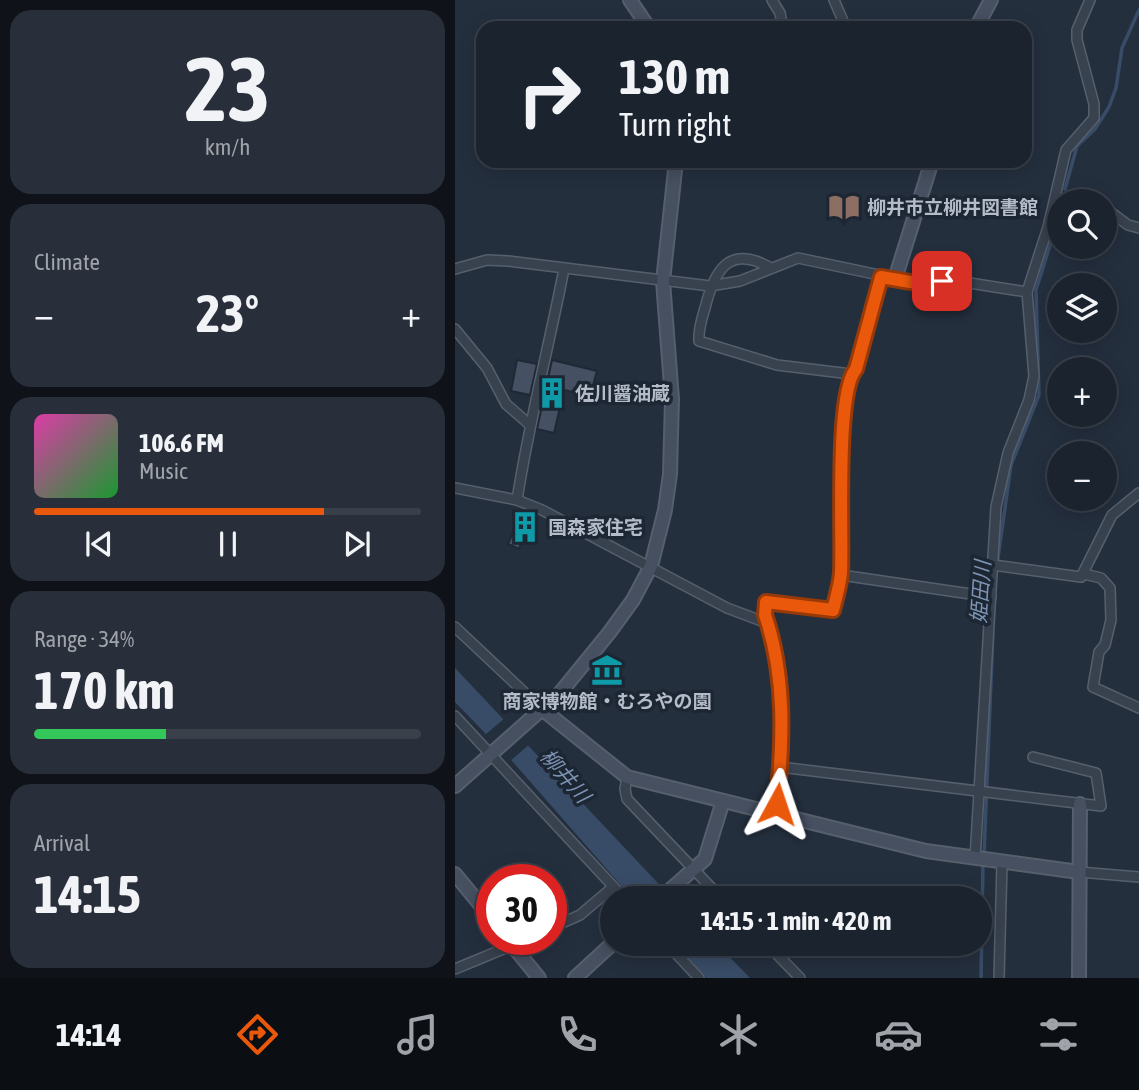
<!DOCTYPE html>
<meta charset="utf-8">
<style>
body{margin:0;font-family:"Asap Condensed","Noto Sans JP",sans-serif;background:#282f3a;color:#f1f3f6;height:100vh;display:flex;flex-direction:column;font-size:26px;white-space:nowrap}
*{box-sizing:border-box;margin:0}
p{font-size:23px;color:#a0a4aa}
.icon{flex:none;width:38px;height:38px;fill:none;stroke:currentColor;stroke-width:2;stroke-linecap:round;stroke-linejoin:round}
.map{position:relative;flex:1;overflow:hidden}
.details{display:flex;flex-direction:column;gap:10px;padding:10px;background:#0f1319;width:455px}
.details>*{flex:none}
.guide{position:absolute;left:21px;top:21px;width:556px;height:147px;border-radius:21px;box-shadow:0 4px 18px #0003,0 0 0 2px #39404a;background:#1b232e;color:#f1f3f6;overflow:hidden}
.controls{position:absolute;left:592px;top:189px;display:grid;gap:14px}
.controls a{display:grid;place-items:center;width:70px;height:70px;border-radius:50%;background:#1b232e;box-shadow:0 4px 18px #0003,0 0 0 2px #39404a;font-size:35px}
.speed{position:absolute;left:21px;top:864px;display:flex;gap:14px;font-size:35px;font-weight:700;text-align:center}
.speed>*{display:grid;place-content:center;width:91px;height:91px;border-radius:50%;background:#1b232e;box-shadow:0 4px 18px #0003,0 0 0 2px #39404a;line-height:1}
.speed .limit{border:10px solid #d22;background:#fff;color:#111}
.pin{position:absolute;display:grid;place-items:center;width:60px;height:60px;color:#fff;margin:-30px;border-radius:14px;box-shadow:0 4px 10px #0006}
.me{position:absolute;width:77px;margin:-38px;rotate:5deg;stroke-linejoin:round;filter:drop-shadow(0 0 5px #0008)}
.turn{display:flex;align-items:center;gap:24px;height:147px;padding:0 28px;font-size:32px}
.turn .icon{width:91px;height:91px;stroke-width:2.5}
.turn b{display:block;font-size:49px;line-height:60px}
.big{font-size:52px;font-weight:700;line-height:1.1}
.details .widget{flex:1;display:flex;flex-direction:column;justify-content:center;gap:10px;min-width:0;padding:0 24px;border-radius:21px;background:#282f3a}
.details .dial{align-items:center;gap:0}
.dial b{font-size:91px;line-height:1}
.song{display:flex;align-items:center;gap:21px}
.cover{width:84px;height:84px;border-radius:10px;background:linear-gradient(135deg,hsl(320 70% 55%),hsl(130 70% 35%))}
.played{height:7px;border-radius:4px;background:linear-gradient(90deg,#ea580c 75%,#39404a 75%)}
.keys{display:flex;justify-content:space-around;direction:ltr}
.heat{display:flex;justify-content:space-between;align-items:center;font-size:38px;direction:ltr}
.charge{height:10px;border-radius:5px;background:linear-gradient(90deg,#34c759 34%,#39404a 0)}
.trip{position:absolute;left:145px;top:886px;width:392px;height:70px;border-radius:35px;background:#1b232e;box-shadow:0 4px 18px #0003,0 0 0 2px #39404a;font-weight:700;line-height:70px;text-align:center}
.dock{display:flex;height:112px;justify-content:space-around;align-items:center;background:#0b0e12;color:#a0a4aa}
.dock .icon{width:49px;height:49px}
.dock .active{color:#ea580c}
.dock b{font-size:32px;color:#f1f3f6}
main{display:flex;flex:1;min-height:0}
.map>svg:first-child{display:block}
</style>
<main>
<section class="details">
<div class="widget dial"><b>23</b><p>km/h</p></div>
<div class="widget"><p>Climate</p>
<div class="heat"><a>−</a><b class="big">23°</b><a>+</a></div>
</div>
<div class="widget">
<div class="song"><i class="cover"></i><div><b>106.6 FM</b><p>Music</p></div></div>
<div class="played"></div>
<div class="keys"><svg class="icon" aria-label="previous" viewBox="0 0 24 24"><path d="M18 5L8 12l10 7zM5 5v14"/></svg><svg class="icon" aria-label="pause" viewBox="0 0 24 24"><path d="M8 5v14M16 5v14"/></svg><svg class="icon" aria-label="next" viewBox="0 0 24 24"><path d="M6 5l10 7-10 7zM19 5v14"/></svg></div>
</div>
<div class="widget"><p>Range · 34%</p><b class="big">170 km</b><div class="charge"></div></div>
<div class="widget"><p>Arrival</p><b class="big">14:15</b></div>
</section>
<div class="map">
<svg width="684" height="978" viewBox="0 0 684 978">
<rect width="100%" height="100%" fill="#242f3e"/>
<!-- water -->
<g fill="#394c67">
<path d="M0,668L217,898H177L58,762L0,702Z"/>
<path d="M219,943H261L295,978H251Z"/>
</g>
<!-- pier -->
<path fill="#242f3e" d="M51,717L76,743L54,762L30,735Z"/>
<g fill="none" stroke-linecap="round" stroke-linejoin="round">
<!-- stream -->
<g stroke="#394c67" stroke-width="3.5">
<path d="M610,189L622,146L640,129L654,107L661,88L667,48L684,10"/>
<path d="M542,565L556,465L584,395L581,290L604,217"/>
<path d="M529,855L538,632"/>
<path d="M526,978L528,863"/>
</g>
</g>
<!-- building -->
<g fill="#455162" stroke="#1f2835" stroke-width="2">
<path d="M62,360L82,364L75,395L56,391Z"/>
<path d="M97,360L142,371L135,396L109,390L99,433L82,429Z"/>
<path d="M67,511L83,518L74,540L68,537L64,549L53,544Z"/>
</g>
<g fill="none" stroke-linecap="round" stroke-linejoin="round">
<defs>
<g id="street">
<path d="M317,0L325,13L328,28"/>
<path d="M379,0L391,28"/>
<path d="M600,198L617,201"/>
<path d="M649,207L673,225L684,228"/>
<path d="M314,267C273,244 259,272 250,308C247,318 243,330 244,341L322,365L396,374"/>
<path d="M0,269L32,260L53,261L255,286L285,281L343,258L467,284L502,281L572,292"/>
<path d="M0,329L32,368L51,404L74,424"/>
<path d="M0,488L62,500L87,510L272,608L312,623"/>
<path d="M62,500C74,422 94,346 109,269"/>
<path d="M538,565L626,577L657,515L684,493"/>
<path d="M629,574L646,578L655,588L656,620L650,645L644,652L638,687L684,708"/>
<path d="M386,575L536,597"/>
<path d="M0,627L87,709"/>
<path d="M0,716L169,898"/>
<path d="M325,767L646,806L641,773L578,757"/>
<path d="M172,777L170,789L172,799L266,898"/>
<path d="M320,812C335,750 330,675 310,615L311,602H334L378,610L386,575L390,417L396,374L401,369L426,277"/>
<path d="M520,859L541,507L553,453L574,400L579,376L572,292L593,227L611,150L639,118V104L622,40V30L635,0"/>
<path d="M624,872L684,877"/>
<path d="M96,928L125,915L158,887"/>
<path d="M211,943L244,978"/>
<path d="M311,943L345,978"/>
<path d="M0,969L70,940"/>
<path d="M544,978L547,863"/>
</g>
<g id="secondary">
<path d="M175,0L194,28"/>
<path d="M521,28L536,0"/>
<path d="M440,279L477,161"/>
<path d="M87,709L172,777L471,851L624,872"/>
<path d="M0,786L105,693L154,633L178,600L196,566L210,510L215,474L217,399L208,281L221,161"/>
<path d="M0,874L37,919"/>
<path d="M206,898L250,859L268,801"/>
<path d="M53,940L84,978"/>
<path d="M120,978L158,943"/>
<path d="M624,978L625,804"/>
</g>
</defs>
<!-- street casing -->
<use href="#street" stroke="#565f6c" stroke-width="12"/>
<!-- secondary casing -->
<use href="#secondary" stroke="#565f6c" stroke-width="16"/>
<!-- street -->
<use href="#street" stroke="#38414e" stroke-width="9"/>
<!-- secondary -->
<use href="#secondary" stroke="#465061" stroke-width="12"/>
</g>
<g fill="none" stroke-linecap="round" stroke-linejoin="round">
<defs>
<path id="route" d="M322,804C328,740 331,677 310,615L311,602L378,610C381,598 385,585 386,573C388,536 380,392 401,369L426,277L467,284L487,281"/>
</defs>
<!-- route casing -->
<use href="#route" stroke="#983908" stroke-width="18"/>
<!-- route -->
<use href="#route" stroke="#ea580c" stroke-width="12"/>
</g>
<!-- icons -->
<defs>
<symbol id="library-bare" viewBox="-9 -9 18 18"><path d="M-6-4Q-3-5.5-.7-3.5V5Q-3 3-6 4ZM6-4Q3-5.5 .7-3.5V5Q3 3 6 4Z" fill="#8d6e63" stroke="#1d2633" stroke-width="2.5" paint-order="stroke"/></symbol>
<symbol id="building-bare" viewBox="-9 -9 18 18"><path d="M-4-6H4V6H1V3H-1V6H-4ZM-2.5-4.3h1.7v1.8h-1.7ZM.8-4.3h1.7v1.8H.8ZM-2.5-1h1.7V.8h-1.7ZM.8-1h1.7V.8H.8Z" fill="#0f9aa8" stroke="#1d2633" stroke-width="2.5" paint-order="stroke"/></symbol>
<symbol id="museum-bare" viewBox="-9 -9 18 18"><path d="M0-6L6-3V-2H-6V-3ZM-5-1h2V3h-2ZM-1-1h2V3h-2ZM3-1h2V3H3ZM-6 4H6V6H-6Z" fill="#0f9aa8" stroke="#1d2633" stroke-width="2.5" paint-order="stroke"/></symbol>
</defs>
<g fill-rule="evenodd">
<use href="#library-bare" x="367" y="185" width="44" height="44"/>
<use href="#building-bare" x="75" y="371" width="44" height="44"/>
<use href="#building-bare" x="48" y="505" width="44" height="44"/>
<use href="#museum-bare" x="130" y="648" width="44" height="44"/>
</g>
<g text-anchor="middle" stroke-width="7" stroke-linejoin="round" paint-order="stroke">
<!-- poi labels -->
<g font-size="19" font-weight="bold" fill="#b4bcc9" stroke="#1d2633" text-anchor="start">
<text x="412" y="214">柳井市立柳井図書館</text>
<text x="120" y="400">佐川醤油蔵</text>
<text x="93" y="534">国森家住宅</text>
<text x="152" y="708" text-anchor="middle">商家博物館・むろやの園</text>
</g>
<!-- water labels -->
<g font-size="21" font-style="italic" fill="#7c92b1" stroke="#1d2633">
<text transform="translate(526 592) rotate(-86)" y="7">姫田川</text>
<text transform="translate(110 776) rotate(49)" y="7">柳井川</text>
</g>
</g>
</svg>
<div class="controls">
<a><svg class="icon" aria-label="search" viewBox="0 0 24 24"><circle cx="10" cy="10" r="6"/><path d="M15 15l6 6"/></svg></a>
<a><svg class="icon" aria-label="layers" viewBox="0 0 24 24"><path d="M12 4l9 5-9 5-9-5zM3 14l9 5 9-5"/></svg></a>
<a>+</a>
<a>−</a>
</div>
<div class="speed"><div class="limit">30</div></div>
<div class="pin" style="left:487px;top:281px;background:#d93025"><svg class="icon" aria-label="arrive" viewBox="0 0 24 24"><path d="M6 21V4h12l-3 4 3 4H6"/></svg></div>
<svg class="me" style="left:322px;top:804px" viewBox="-20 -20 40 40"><path d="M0-17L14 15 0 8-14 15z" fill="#ea580c" stroke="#fff" stroke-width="4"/></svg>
<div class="trip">14:15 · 1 min · 420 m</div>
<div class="guide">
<div class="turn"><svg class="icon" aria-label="right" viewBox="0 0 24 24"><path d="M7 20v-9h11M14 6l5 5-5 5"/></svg><div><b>130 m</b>Turn right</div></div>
</div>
</div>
</main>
<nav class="dock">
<b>14:14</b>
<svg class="icon active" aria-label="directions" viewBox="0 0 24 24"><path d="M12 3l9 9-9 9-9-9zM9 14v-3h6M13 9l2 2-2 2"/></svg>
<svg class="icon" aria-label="music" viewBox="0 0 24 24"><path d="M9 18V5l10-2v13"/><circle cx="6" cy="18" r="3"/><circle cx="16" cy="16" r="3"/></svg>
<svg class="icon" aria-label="phone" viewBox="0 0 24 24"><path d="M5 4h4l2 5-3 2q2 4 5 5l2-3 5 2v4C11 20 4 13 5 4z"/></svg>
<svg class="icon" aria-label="climate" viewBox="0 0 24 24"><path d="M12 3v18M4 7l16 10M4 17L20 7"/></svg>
<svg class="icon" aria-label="car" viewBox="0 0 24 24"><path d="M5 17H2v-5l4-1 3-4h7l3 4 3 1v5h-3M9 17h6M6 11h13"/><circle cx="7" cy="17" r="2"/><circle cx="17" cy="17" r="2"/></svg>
<svg class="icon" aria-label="filters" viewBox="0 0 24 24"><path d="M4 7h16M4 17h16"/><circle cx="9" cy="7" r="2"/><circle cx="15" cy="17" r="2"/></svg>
</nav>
